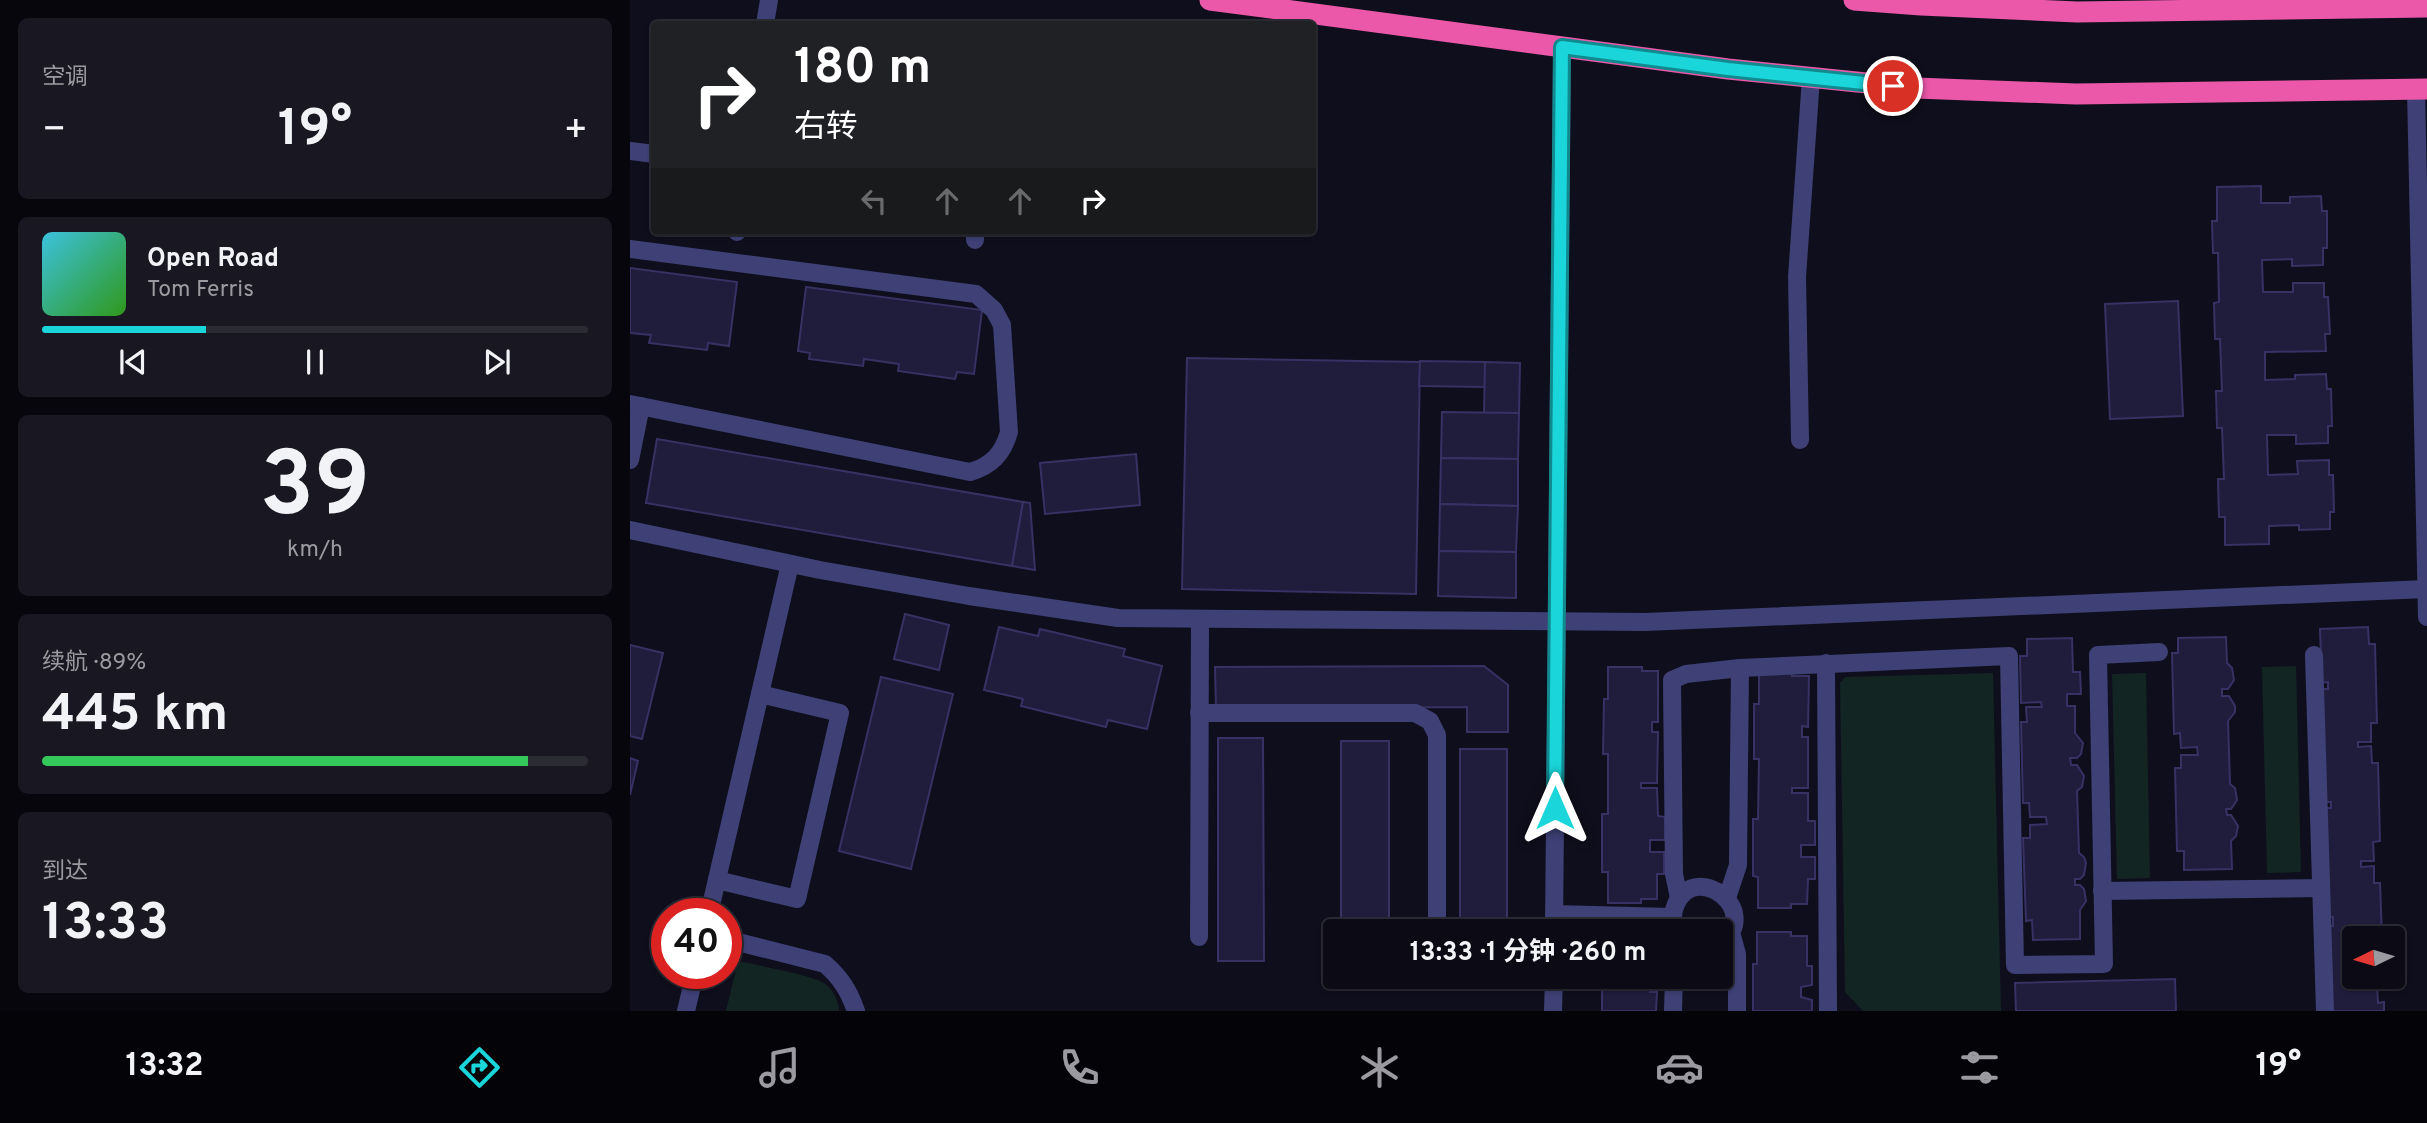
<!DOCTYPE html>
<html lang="zh">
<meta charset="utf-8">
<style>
body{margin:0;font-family:Overpass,"Noto Sans SC",sans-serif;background:#191822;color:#f1f3f6;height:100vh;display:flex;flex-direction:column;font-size:26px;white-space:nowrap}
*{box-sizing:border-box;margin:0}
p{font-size:23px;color:#9a9aa0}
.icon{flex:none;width:38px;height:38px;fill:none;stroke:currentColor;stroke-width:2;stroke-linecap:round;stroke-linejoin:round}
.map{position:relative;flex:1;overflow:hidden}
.drawer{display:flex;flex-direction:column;gap:18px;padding:18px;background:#06060c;width:630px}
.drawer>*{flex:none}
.top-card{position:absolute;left:21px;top:21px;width:665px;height:214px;border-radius:7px;box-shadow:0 2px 5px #0004,0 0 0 2px #2b2b34;background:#202124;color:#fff;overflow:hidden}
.needle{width:46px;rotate:265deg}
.buttons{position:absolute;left:1712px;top:926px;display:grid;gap:14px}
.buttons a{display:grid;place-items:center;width:63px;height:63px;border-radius:7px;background:#0b0a15;box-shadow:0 2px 5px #0004,0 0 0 2px #2b2b34;font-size:35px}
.speed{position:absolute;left:21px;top:898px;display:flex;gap:14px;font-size:35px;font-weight:700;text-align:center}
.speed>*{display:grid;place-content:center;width:91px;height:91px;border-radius:50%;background:#0b0a15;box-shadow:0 2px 5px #0004,0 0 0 2px #2b2b34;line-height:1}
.speed .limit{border:10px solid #d22;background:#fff;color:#111}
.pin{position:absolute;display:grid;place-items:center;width:60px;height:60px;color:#fff;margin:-30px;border:4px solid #fff;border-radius:50%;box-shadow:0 2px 7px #0007}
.me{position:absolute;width:77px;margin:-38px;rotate:0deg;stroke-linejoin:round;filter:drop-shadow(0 0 5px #0008)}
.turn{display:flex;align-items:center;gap:24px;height:147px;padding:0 28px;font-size:32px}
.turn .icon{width:91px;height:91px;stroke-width:2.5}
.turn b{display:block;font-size:49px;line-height:60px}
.lanes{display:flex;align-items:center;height:66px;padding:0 28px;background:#0003;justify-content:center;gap:35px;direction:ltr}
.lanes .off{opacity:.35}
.big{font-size:52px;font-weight:700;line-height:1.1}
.drawer .card{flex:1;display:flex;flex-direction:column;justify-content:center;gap:10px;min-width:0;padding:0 24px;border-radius:10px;background:#191822}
.drawer .dial{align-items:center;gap:0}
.dial b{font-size:91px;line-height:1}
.song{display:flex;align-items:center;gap:21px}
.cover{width:84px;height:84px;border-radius:10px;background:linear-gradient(135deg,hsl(190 70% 55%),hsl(110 70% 35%))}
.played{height:7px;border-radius:4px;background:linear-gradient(90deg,#1ad5da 30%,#2b2b34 30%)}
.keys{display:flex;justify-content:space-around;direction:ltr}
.heat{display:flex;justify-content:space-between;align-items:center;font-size:38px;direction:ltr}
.charge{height:10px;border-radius:5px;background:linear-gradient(90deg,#34c759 89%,#2b2b34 0)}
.trip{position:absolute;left:693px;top:919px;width:410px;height:70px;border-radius:7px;background:#0b0a15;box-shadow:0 2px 5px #0004,0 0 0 2px #2b2b34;font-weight:700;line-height:70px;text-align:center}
.tab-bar{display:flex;height:112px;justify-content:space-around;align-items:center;background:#040408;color:#9a9aa0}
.tab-bar .icon{width:49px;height:49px}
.tab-bar .current{color:#1ad5da}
.tab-bar b{font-size:32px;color:#f1f3f6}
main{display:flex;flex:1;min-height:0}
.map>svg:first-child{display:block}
</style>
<main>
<section class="drawer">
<div class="card"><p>空调</p>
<div class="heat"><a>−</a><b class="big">19°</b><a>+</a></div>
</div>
<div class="card">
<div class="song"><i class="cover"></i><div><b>Open Road</b><p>Tom Ferris</p></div></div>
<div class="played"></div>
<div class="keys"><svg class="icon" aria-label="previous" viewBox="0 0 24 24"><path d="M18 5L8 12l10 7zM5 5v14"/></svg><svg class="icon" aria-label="pause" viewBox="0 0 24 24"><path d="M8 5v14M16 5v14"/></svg><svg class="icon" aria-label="next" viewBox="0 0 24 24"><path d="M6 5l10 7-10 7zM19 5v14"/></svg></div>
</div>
<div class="card dial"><b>39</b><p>km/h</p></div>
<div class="card"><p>续航 · 89%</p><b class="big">445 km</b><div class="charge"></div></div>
<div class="card"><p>到达</p><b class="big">13:33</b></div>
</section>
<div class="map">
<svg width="1797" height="1011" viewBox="0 0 1797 1011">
<rect width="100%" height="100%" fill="#0f0e1c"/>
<!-- green -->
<g fill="#122523">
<path d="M1666,666L1671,872L1637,873L1632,667Z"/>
<path d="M1363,673L1371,1011H1233L1215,992L1210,683L1215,677Z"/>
<path d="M1516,673L1520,878L1487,879L1482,674Z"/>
<path d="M108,961C126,965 181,975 194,983C203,989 209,1001 209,1011H96Z"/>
</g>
<!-- building -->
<g fill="#201c3b" stroke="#373164" stroke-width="2">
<path d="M1631,186V203H1660V197L1691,196L1692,211H1697V248H1693V265L1662,266V259L1632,260L1633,292H1663V283H1694V297H1698L1700,334H1695L1696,351L1635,352V380L1665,379V375L1696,374L1697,389H1701L1702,426H1698V443L1666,444V435H1637L1638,475L1668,474L1667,461L1699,460V475H1703L1704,512H1700V529L1669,530V525L1639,526V544L1595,545V517H1589L1588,479H1594L1592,428H1587L1586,391H1592L1590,339H1585L1584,303L1589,302L1588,253H1583L1582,221H1587V187Z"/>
<path d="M0,268L107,282L99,346L78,343L77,350L19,343L21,335L0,333Z"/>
<path d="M176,287L352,310L344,374L327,372L325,379L268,371L269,364L234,359L233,366L179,359L180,353L168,351Z"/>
<path d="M1548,301L1553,416L1480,419L1475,304Z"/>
<path d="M557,358L790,362L786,594L552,589Z"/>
<path d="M790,361L855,362V387L789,386Z"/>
<path d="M855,362L890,363L889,413H854Z"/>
<path d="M812,412L889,413L888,459L811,458Z"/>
<path d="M27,439L393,502L382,566L16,503Z"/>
<path d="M506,454L510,505L415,514L410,463Z"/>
<path d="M811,458L888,459V506L810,504Z"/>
<path d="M393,502L400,503L405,570L382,566Z"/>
<path d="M810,504L888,506L886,552L809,551Z"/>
<path d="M809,551L886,552V598L808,596Z"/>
<path d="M275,614L319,625L309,670L264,659Z"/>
<path d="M369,627L408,636L410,629L495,649L493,656L532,666L517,729L478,720L476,727L391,706L393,699L354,690Z"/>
<path d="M1738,627L1739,644H1745L1747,723H1741V742H1728V747L1741,746L1742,763H1748L1750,841L1743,842L1744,861H1731V867L1744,866V883H1750L1752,938H1724V976H1747V981H1734L1735,986H1747L1748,1003L1754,1002V1011H1701L1695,925L1703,926V917L1695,918L1692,808H1701V802H1691L1689,689H1698V682L1688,683L1691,658L1690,629Z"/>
<path d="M1596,637L1597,663L1602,668L1604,680L1598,689H1592V696H1599L1605,706V712L1598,721L1600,784L1605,788L1607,800L1601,809H1596L1597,815H1601L1608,826L1606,836L1601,841L1602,869L1554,870V851H1547L1545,768H1551V755H1568L1567,747L1551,748L1550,733L1544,734L1542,653H1548V638Z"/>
<path d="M1442,638L1443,672H1450L1451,694H1437V706H1445V733L1453,743L1451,754L1447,758H1440L1441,765H1447L1454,776L1452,787L1447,791L1449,853L1454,857L1456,863L1454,875L1450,879H1445V885H1450L1454,889L1456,901L1450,910V939L1403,940L1402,920L1396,921L1393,838H1400V825L1417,824L1416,817H1400L1399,803H1393L1391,722H1397L1396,707H1412L1411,702L1391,703L1390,656H1397V639Z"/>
<path d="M0,645L33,653L12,739L0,736Z"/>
<path d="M854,666L878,685V732H837V707L586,709L585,667Z"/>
<path d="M978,667H1012V671H1028V722H1022V732H1028L1027,783H1011V788H1027L1028,816L1035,817V840H1020V852H1034V874H1027V899H1011V903H978V872H972V814H978V754H973L974,699H978Z"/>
<path d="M1129,671L1162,672V676H1179L1178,727L1172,726V737H1178V788H1162V793H1178V821H1185V845H1171V857H1185V879H1178L1177,904H1161V908H1128V877L1123,876V819H1128L1129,759H1124V704H1129Z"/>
<path d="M251,677L323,694L281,869L209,851Z"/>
<path d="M588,738H633L634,961H588Z"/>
<rect x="711" y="741" width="48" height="190"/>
<rect x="830" y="749" width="47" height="182"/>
<path d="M0,758L8,761L0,795Z"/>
<rect x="977" y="927" width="33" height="4"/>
<path d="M1127,932H1161V936H1177V966H1182V985L1171,987V997L1182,1000V1011H1123V964H1127Z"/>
<path d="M972,976H1027V982H1020V992H1027L1026,1011H972Z"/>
<path d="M1545,979L1546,1011H1386L1385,983Z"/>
</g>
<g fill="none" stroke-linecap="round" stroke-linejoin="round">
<!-- minor -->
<g stroke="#3e4076" stroke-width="18">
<path d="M135,24L139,0"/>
<path d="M1786,89L1797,617"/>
<path d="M0,151L24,154"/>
<path d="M345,231V240"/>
<path d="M107,232V231"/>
<path d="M0,249L346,294L364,310L372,325L379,432C373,454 361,466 340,472L0,404"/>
<path d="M1170,440L1167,277L1181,78"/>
<path d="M0,460L11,406"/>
<path d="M0,530L190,570L339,596L488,618L1015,622L1796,589"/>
<path d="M1684,655L1695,1011"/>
<path d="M1196,663L1198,1011"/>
<path d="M569,713H785L800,721L807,735V931"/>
<path d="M87,880L167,899L210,713L130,694"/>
<path d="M1472,891L1691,888"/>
<path d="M1049,898L1044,874L1042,680L1056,674L1110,668L1379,656L1385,965L1474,964L1468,655L1529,652"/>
<path d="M1097,898L1108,865L1110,668"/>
<path d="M79,914L160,564"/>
<path d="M924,914L1042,917"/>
<path d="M924,931L932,47"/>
<path d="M1046,931C1042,922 1042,913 1046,904C1067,859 1134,913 1090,943"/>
<path d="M1101,932L1107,954V1011"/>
<path d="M569,937L570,619"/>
<path d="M96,939L195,964C211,978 219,991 226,1011"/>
<path d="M56,1011L65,973"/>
<path d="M923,1011L924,976"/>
<path d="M1043,1011L1044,976"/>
</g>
<!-- highway -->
<g stroke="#eb58a9" stroke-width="21">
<path d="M580,0L1098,69L1286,88L1446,94L1797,89"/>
<path d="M1224,0L1291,5L1447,12L1797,7"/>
</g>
</g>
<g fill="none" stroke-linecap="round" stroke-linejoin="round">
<defs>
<path id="route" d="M925,808L932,47L1098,69L1263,86"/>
</defs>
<!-- route casing -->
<use href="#route" stroke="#118a8e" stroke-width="18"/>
<!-- route -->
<use href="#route" stroke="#1ad5da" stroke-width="12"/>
</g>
</svg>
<div class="buttons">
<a><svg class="needle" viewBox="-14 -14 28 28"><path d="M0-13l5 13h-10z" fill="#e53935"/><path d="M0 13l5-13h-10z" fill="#9a9aa0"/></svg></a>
</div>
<div class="speed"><div class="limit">40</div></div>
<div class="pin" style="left:1263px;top:86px;background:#d93025"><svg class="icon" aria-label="arrive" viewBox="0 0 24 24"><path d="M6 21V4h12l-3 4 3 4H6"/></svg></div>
<svg class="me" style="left:925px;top:808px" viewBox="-20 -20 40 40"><path d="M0-17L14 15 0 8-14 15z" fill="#1ad5da" stroke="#fff" stroke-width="4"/></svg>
<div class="trip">13:33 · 1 分钟 · 260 m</div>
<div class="top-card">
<div class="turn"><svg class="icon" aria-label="right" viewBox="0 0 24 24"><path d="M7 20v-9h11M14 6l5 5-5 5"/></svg><div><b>180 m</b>右转</div></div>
<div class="lanes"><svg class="icon off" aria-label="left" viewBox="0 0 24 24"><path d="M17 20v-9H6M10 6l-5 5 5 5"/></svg><svg class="icon off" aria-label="ahead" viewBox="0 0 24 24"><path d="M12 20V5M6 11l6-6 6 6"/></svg><svg class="icon off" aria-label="ahead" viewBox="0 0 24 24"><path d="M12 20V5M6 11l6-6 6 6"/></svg><svg class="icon" aria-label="right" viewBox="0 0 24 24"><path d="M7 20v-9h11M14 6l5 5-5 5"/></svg></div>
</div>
</div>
</main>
<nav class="tab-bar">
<b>13:32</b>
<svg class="icon current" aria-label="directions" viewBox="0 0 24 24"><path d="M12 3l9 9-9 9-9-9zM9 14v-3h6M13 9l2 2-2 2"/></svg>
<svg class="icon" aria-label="music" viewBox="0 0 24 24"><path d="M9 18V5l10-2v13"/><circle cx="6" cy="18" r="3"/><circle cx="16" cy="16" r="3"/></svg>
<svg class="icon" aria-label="phone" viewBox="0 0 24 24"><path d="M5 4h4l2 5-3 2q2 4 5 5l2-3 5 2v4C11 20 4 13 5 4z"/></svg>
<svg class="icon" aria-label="climate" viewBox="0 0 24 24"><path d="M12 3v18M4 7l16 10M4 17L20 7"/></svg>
<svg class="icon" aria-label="car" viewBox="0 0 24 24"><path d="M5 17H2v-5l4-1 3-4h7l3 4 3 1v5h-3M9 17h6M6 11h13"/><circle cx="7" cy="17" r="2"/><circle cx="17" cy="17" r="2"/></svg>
<svg class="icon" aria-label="filters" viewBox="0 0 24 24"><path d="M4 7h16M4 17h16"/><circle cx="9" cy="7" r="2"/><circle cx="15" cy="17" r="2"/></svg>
<b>19°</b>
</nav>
